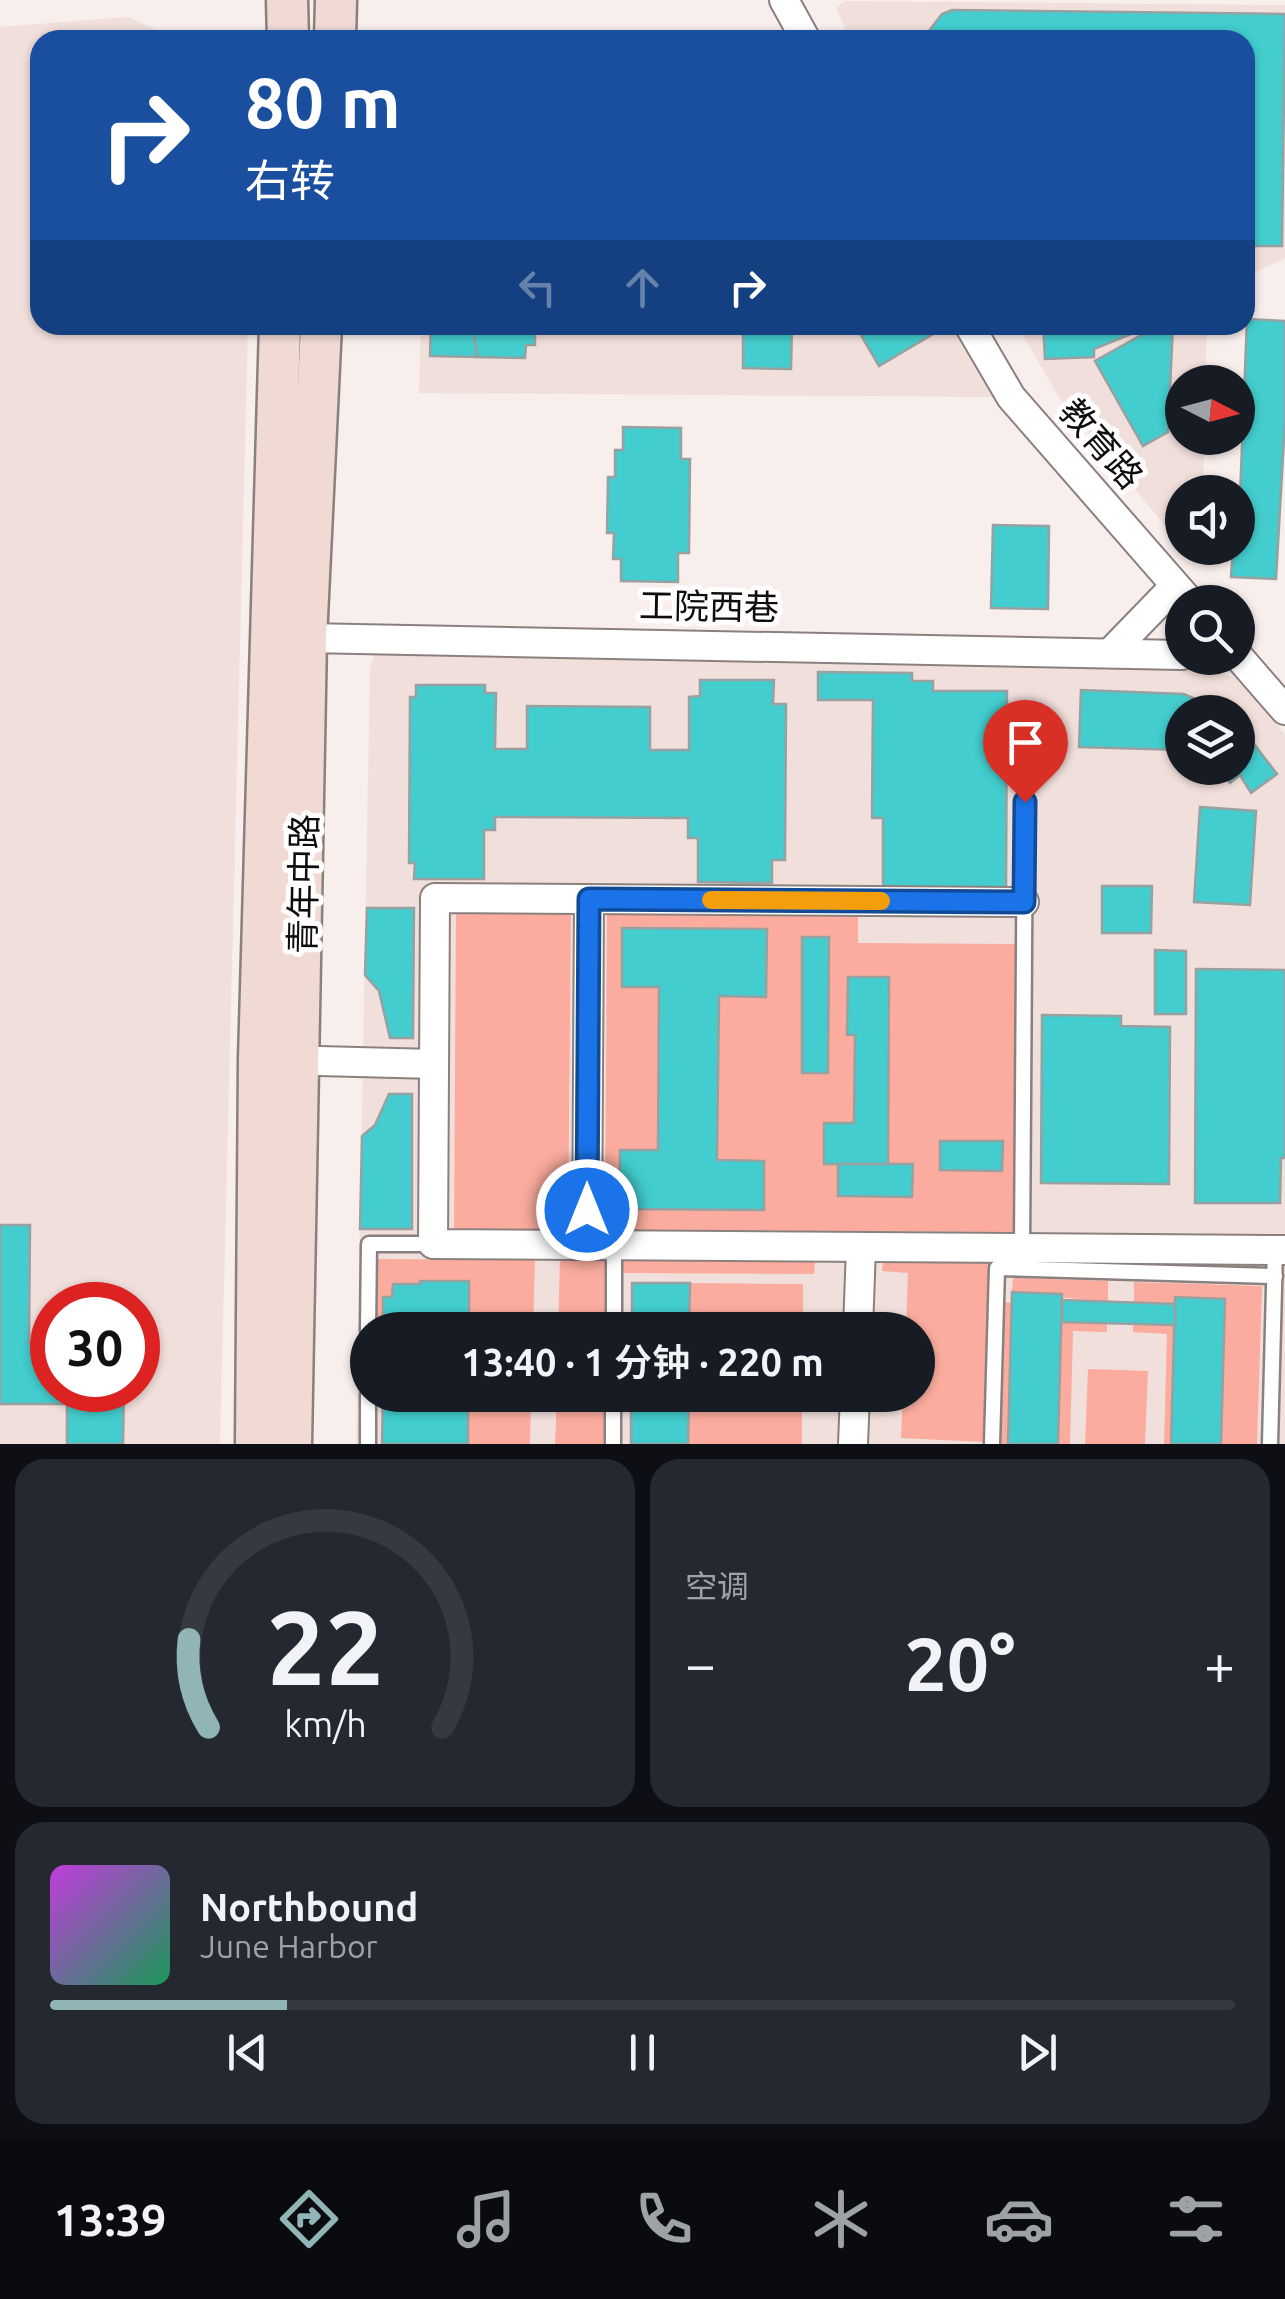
<!DOCTYPE html>
<html lang="zh">
<meta charset="utf-8">
<style>
body{margin:0;font-family:Ubuntu,"Noto Sans SC",sans-serif;background:#242831;color:#f1f3f6;height:100vh;display:flex;flex-direction:column;font-size:38px;white-space:nowrap}
*{box-sizing:border-box;margin:0}
p{font-size:32px;color:#9ea1a6}
.icon{flex:none;width:55px;height:55px;fill:none;stroke:currentColor;stroke-width:2;stroke-linecap:round;stroke-linejoin:round}
.map{position:relative;height:1444px;overflow:hidden}
.side{display:flex;flex-direction:column;gap:15px;padding:15px;background:#0d0f14;flex:1}
.side>*{flex:none}
.banner{position:absolute;left:30px;top:30px;width:1225px;height:305px;border-radius:30px;box-shadow:0 2px 8px #0004;background:#1a4fa0;color:#fff;overflow:hidden}
.needle{width:65px;rotate:96deg}
.controls{position:absolute;left:1165px;top:365px;display:grid;gap:20px}
.controls a{display:grid;place-items:center;width:90px;height:90px;border-radius:50%;background:#171b24;box-shadow:0 2px 8px #0004;font-size:50px}
.speed{position:absolute;left:30px;top:1282px;display:flex;gap:20px;font-size:50px;font-weight:700;text-align:center}
.speed>*{display:grid;place-content:center;width:130px;height:130px;border-radius:50%;background:#171b24;box-shadow:0 2px 8px #0004;line-height:1}
.speed .limit{border:15px solid #d22;background:#fff;color:#111}
.pin{position:absolute;display:grid;place-items:center;width:85px;height:85px;color:#fff;margin:-102px -42px;border-radius:50% 50% 50% 0;rotate:-45deg;box-shadow:0 0 10px #0007}
.pin .icon{rotate:45deg}
.me{position:absolute;width:110px;margin:-55px;rotate:0deg;stroke-linejoin:round;filter:drop-shadow(0 0 8px #0008)}
.turn{display:flex;align-items:center;gap:35px;height:210px;padding:0 50px;font-size:45px}
.turn .icon{width:130px;height:130px;stroke-width:2.5}
.turn b{display:block;font-size:70px;line-height:85px}
.lanes{display:flex;align-items:center;height:95px;padding:0 50px;background:#0003;justify-content:center;gap:50px;direction:ltr}
.lanes .off{opacity:.35}
.big{font-size:75px;font-weight:600;line-height:1.1}
.side .widget{flex:1;display:flex;flex-direction:column;justify-content:center;gap:15px;min-width:0;padding:0 35px;border-radius:30px;background:#242831}
.side .dial{align-items:center;gap:0}
.dial svg{height:260px;overflow:visible;fill:none;stroke:#363941;stroke-width:7;stroke-linecap:round;text-anchor:middle}
.dial text{fill:#f1f3f6;stroke:none}
.song{display:flex;align-items:center;gap:30px}
.cover{width:120px;height:120px;border-radius:15px;background:linear-gradient(135deg,hsl(290 70% 55%),hsl(150 70% 35%))}
.played{height:10px;border-radius:5px;background:linear-gradient(90deg,#91b4b7 20%,#363941 20%)}
.keys{display:flex;justify-content:space-around;direction:ltr}
.heat{display:flex;justify-content:space-between;align-items:center;font-size:55px;direction:ltr}
.side .tiles{flex:1;display:grid;gap:15px;grid-template-columns:1fr 1fr}
.widget:last-child{grid-column:span 2}
.trip{position:absolute;left:350px;top:1312px;width:585px;height:100px;border-radius:50px;background:#171b24;box-shadow:0 2px 8px #0004;font-weight:600;line-height:100px;text-align:center}
.tab-bar{display:flex;height:160px;justify-content:space-around;align-items:center;background:#090b0e;color:#9ea1a6}
.tab-bar .icon{width:70px;height:70px}
.tab-bar .current{color:#91b4b7}
.tab-bar b{font-size:45px;color:#f1f3f6}
.map>svg:first-child{display:block}
</style>
<div class="map">
<svg width="1285" height="1444" viewBox="0 0 1285 1444">
<rect width="100%" height="100%" fill="#f8eeec"/>
<!-- built -->
<g fill="#f1dfdb" fill-rule="evenodd">
<path d="M845,1L1285,5V258L1245,277V40H850L836,8Z"/>
<path d="M128,17L179,40H40V325H248L220,1444H0V27ZM52,1305H138V1390H52Z"/>
<path d="M421,325H953L993,397L419,393Z"/>
<path d="M1017,325H1207L1205,382H1182V438H1204L1203,492H1182V546L1060,399Z"/>
<path d="M383,649L1202,668L1245,680L1285,735V1444H356L370,668L374,655ZM1182,712H1238V768H1182ZM368,1330H918V1395H368Z"/>
</g>
<!-- green -->
<g fill="#fbac9e">
<path d="M456,909H571L568,1230L454,1229Z"/>
<path d="M607,909L858,911V943L1016,944L1014,1232L605,1230Z"/>
<path d="M623,1247L816,1248L814,1274L623,1273Z"/>
<path d="M377,1259L535,1260L533,1330H469V1281H421L420,1284H393L392,1297H383V1330H377Z"/>
<path d="M560,1260H608V1330H558Z"/>
<path d="M883,1262L990,1263L985,1442L901,1438L903,1395H918V1330H906L908,1273L882,1271Z"/>
<path d="M1013,1278L1108,1281V1302L1012,1292Z"/>
<path d="M1134,1282L1262,1286L1257,1444H1221L1225,1299L1176,1297L1175,1304L1134,1302Z"/>
<path d="M690,1283L803,1284V1330H689Z"/>
<path d="M1002,1302L1012,1303L1008,1444H998Z"/>
<path d="M1062,1322L1107,1324V1332L1073,1331L1070,1444H1058Z"/>
<path d="M1133,1324L1175,1325L1171,1444H1164L1167,1334L1133,1332Z"/>
<path d="M1088,1369L1148,1371L1145,1444H1085Z"/>
<path d="M468,1395H531L530,1444H468Z"/>
<path d="M557,1395H607V1444H555Z"/>
<path d="M689,1395H802V1444H688Z"/>
</g>
<!-- building -->
<g fill="#43cdce" stroke="#97a1a1" stroke-width="2.5">
<path d="M952,10L1285,14L1282,246H1250V207H1245V40H922L942,14Z"/>
<path d="M1247,319L1285,321V421L1276,579L1231,577L1233,548H1238Z"/>
<path d="M431,325H473L477,357L430,356Z"/>
<path d="M473,325H535V345H526L525,358L477,357Z"/>
<path d="M726,325H792L791,369L743,368V328Z"/>
<path d="M855,325H941L943,328L879,366Z"/>
<path d="M1043,325H1144L1146,328L1094,349V357L1045,359Z"/>
<path d="M1159,325H1173L1168,432L1143,446L1095,361Z"/>
<path d="M623,427L681,428V459H690L689,553H678V582L621,581V559H613L614,533H607L608,477H615V450H623Z"/>
<path d="M993,525L1049,526L1048,609L991,608Z"/>
<path d="M818,672L912,673V681H933V691H1007L1006,891L883,886V818H872L873,700H818Z"/>
<path d="M700,680H774L773,704H786L785,860H772V883L698,882V838H688V818L495,817V830H484V879H414L415,863H409L410,697H416V685H485V693H496L495,749H527V706L650,707V750H689V697L700,696Z"/>
<path d="M1081,690L1184,694L1225,712H1182V750L1079,747Z"/>
<path d="M1238,723L1277,774L1251,793L1240,775L1230,783L1219,768H1238Z"/>
<path d="M1200,807L1256,811L1250,905L1194,902Z"/>
<path d="M1102,886H1152L1151,933H1102Z"/>
<path d="M367,908H414L413,1038H390L379,991L365,975Z"/>
<path d="M622,928L767,929L766,997L719,996L717,1160L764,1161V1210L619,1209L620,1150H658L659,987H622Z"/>
<path d="M802,937H829L828,1073H802Z"/>
<path d="M1155,950L1186,951V1014H1155Z"/>
<path d="M1196,969L1285,970V1158H1281L1280,1203H1195Z"/>
<path d="M848,977H889L888,1164H824V1123H854L855,1035H847Z"/>
<path d="M1042,1015L1121,1016V1026L1170,1027L1169,1184L1041,1183Z"/>
<path d="M389,1094H412V1229H360L362,1136L375,1125Z"/>
<path d="M940,1141H1003L1002,1171L940,1170Z"/>
<path d="M838,1164H913L912,1197L838,1196Z"/>
<path d="M0,1225H30L29,1343L52,1344V1390H124L123,1444H67V1404H0Z"/>
<path d="M420,1281H469V1330H383V1297H392L393,1284H420Z"/>
<path d="M632,1283H690L689,1330H632Z"/>
<path d="M1012,1292L1062,1294L1058,1444H1008Z"/>
<path d="M68,1293L125,1294L124,1305H68Z"/>
<path d="M1175,1297L1225,1299L1221,1444H1171Z"/>
<path d="M1062,1300L1175,1304V1325L1062,1322Z"/>
<path d="M383,1395H468V1444H382Z"/>
<path d="M631,1395H689L688,1444H631Z"/>
</g>
<g fill="none" stroke-linecap="round" stroke-linejoin="round">
<defs>
<g id="lane">
<path d="M1022,1248L1025,802"/>
<path d="M368,1330L369,1244H433"/>
<path d="M614,1330V1246"/>
<path d="M368,1444V1395"/>
<path d="M613,1444V1395"/>
<path d="M992,1444L997,1268L1275,1276"/>
<path d="M1270,1444L1275,1249"/>
</g>
<g id="street">
<path d="M784,0L806,40"/>
<path d="M969,325L1011,397L1190,602"/>
<path d="M306,638L1182,655"/>
<path d="M1112,651L1175,586"/>
<path d="M1238,656L1285,710"/>
<path d="M1024,902L435,898L433,1244L1285,1250"/>
<path d="M281,1060L434,1064"/>
<path d="M587,1245L589,899"/>
<path d="M858,1330L861,1247"/>
<path d="M853,1444L855,1395"/>
</g>
<g id="secondary">
<path d="M287,0L288,40"/>
<path d="M335,40L336,0"/>
<path d="M256,1444L259,1059L280,325"/>
<path d="M291,1444L306,638L321,325"/>
</g>
</defs>
<!-- lane casing -->
<use href="#lane" stroke="#8a817f" stroke-width="19"/>
<!-- street casing -->
<use href="#street" stroke="#8a817f" stroke-width="32"/>
<!-- secondary casing -->
<use href="#secondary" stroke="#8a817f" stroke-width="45"/>
<!-- lane -->
<use href="#lane" stroke="#fff" stroke-width="14"/>
<!-- street -->
<use href="#street" stroke="#fff" stroke-width="28"/>
<!-- secondary -->
<use href="#secondary" stroke="#f1d9d4" stroke-width="40"/>
</g>
<g fill="none" stroke-linecap="round" stroke-linejoin="round">
<defs>
<path id="route" d="M587,1210L589,899L1024,902L1025,802"/>
</defs>
<!-- route casing -->
<use href="#route" stroke="#114b97" stroke-width="25"/>
<!-- route -->
<use href="#route" stroke="#1a73e8" stroke-width="18"/>
<!-- slow -->
<path stroke="#f59e0b" stroke-width="18" d="M711,900L881,901"/>
</g>
<g text-anchor="middle" stroke-width="10" stroke-linejoin="round" paint-order="stroke">
<!-- street labels -->
<g font-size="35" fill="#0f0c0c" stroke="#fffdfd">
<text transform="translate(1101 444) rotate(49)" y="12">教育路</text>
<text transform="translate(709 607) rotate(1)" y="12">工院西巷</text>
<text transform="translate(304 884) rotate(-89)" y="12">青年中路</text>
</g>
</g>
</svg>
<div class="controls">
<a><svg class="needle" viewBox="-14 -14 28 28"><path d="M0-13l5 13h-10z" fill="#e53935"/><path d="M0 13l5-13h-10z" fill="#9ea1a6"/></svg></a>
<a><svg class="icon" aria-label="sound" viewBox="0 0 24 24"><path d="M4 9h4l5-4v14l-5-4H4zM17 9q2 3 0 6"/></svg></a>
<a><svg class="icon" aria-label="search" viewBox="0 0 24 24"><circle cx="10" cy="10" r="6"/><path d="M15 15l6 6"/></svg></a>
<a><svg class="icon" aria-label="layers" viewBox="0 0 24 24"><path d="M12 4l9 5-9 5-9-5zM3 14l9 5 9-5"/></svg></a>
</div>
<div class="speed"><div class="limit">30</div></div>
<div class="pin" style="left:1025px;top:802px;background:#d93025"><svg class="icon" aria-label="arrive" viewBox="0 0 24 24"><path d="M6 21V4h12l-3 4 3 4H6"/></svg></div>
<svg class="me" style="left:587px;top:1210px" viewBox="-20 -20 40 40"><circle r="17" fill="#1a73e8" stroke="#fff" stroke-width="3"/><path d="M0-11L8 9 0 5-8 9z" fill="#fff"/></svg>
<div class="trip">13:40 · 1 分钟 · 220 m</div>
<div class="banner">
<div class="turn"><svg class="icon" aria-label="right" viewBox="0 0 24 24"><path d="M7 20v-9h11M14 6l5 5-5 5"/></svg><div><b>80 m</b>右转</div></div>
<div class="lanes"><svg class="icon off" aria-label="left" viewBox="0 0 24 24"><path d="M17 20v-9H6M10 6l-5 5 5 5"/></svg><svg class="icon off" aria-label="ahead" viewBox="0 0 24 24"><path d="M12 20V5M6 11l6-6 6 6"/></svg><svg class="icon" aria-label="right" viewBox="0 0 24 24"><path d="M7 20v-9h11M14 6l5 5-5 5"/></svg></div>
</div>
</div>
<section class="side">
<div class="tiles">
<div class="widget dial"><svg viewBox="0 0 100 80">
<path d="M14 69A42 42 0 1 1 86 69"/>
<path d="M14 69A42 42 0 0 1 8 42" stroke="#91b4b7"/>
<text x="50" y="56" font-size="32" font-weight="700">22</text>
<text x="50" y="72" font-size="11">km/h</text>
</svg></div>
<div class="widget"><p>空调</p>
<div class="heat"><a>−</a><b class="big">20°</b><a>+</a></div>
</div>
<div class="widget">
<div class="song"><i class="cover"></i><div><b>Northbound</b><p>June Harbor</p></div></div>
<div class="played"></div>
<div class="keys"><svg class="icon" aria-label="previous" viewBox="0 0 24 24"><path d="M18 5L8 12l10 7zM5 5v14"/></svg><svg class="icon" aria-label="pause" viewBox="0 0 24 24"><path d="M8 5v14M16 5v14"/></svg><svg class="icon" aria-label="next" viewBox="0 0 24 24"><path d="M6 5l10 7-10 7zM19 5v14"/></svg></div>
</div>
</div>
</section>
<nav class="tab-bar">
<b>13:39</b>
<svg class="icon current" aria-label="directions" viewBox="0 0 24 24"><path d="M12 3l9 9-9 9-9-9zM9 14v-3h6M13 9l2 2-2 2"/></svg>
<svg class="icon" aria-label="music" viewBox="0 0 24 24"><path d="M9 18V5l10-2v13"/><circle cx="6" cy="18" r="3"/><circle cx="16" cy="16" r="3"/></svg>
<svg class="icon" aria-label="phone" viewBox="0 0 24 24"><path d="M5 4h4l2 5-3 2q2 4 5 5l2-3 5 2v4C11 20 4 13 5 4z"/></svg>
<svg class="icon" aria-label="climate" viewBox="0 0 24 24"><path d="M12 3v18M4 7l16 10M4 17L20 7"/></svg>
<svg class="icon" aria-label="car" viewBox="0 0 24 24"><path d="M5 17H2v-5l4-1 3-4h7l3 4 3 1v5h-3M9 17h6M6 11h13"/><circle cx="7" cy="17" r="2"/><circle cx="17" cy="17" r="2"/></svg>
<svg class="icon" aria-label="filters" viewBox="0 0 24 24"><path d="M4 7h16M4 17h16"/><circle cx="9" cy="7" r="2"/><circle cx="15" cy="17" r="2"/></svg>
</nav>
